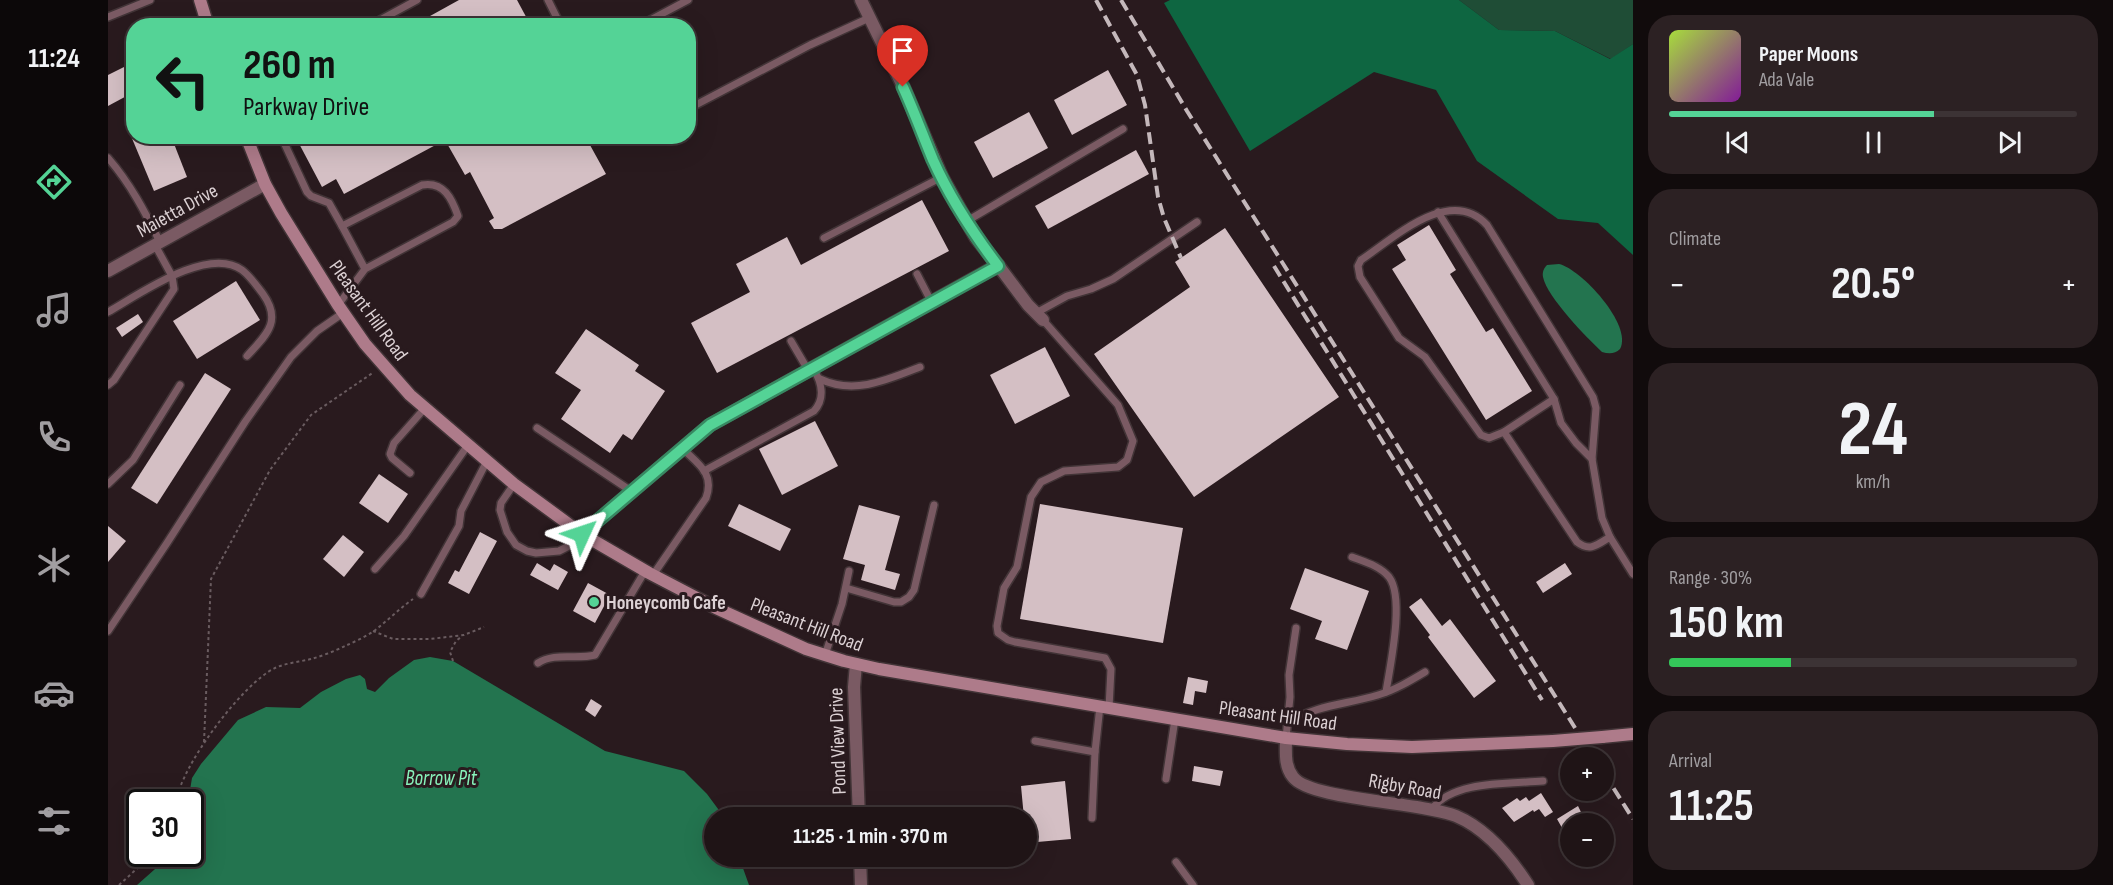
<!DOCTYPE html>
<meta charset="utf-8">
<style>
body{margin:0;font-family:"Sofia Sans Condensed",sans-serif;background:#2c2123;color:#f1f3f6;height:100vh;display:flex;flex-direction:column;font-size:22px;white-space:nowrap}
*{box-sizing:border-box;margin:0}
p{font-size:20px;color:#a19ea1}
.icon{flex:none;width:33px;height:33px;fill:none;stroke:currentColor;stroke-width:2;stroke-linecap:round;stroke-linejoin:round}
.map{position:relative;flex:1;overflow:hidden}
.side{display:flex;flex-direction:column;gap:15px;padding:15px;background:#110b0c;width:480px}
.side>*{flex:none}
.guide{position:absolute;left:18px;top:18px;width:570px;height:126px;border-radius:24px;box-shadow:0 6px 24px #0002,0 0 0 2px #3c3335;background:#54d396;color:#111;overflow:hidden}
.controls{position:absolute;left:1452px;top:747px;display:grid;gap:12px}
.controls a{display:grid;place-items:center;width:54px;height:54px;border-radius:50%;background:#1f1416;box-shadow:0 6px 24px #0002,0 0 0 2px #3c3335;font-size:30px}
.speed{position:absolute;left:18px;top:789px;display:flex;gap:12px;font-size:30px;font-weight:700;text-align:center}
.speed>*{display:grid;place-content:center;width:78px;height:78px;border-radius:50%;background:#1f1416;box-shadow:0 6px 24px #0002,0 0 0 2px #3c3335;line-height:1}
.speed .limit{border:3px solid #111;border-radius:9px;background:#fff;color:#111}
.pin{position:absolute;display:grid;place-items:center;width:51px;height:51px;color:#fff;margin:-62px -26px;border-radius:50% 50% 50% 0;rotate:-45deg;box-shadow:0 0 6px #0007}
.pin .icon{rotate:45deg}
.me{position:absolute;width:66px;margin:-33px;rotate:48deg;stroke-linejoin:round;filter:drop-shadow(0 0 4px #0008)}
.turn{display:flex;align-items:center;gap:21px;height:126px;padding:0 18px;font-size:27px}
.turn .icon{width:78px;height:78px;stroke-width:2.5}
.turn b{display:block;font-size:42px;line-height:51px}
.big{font-size:45px;font-weight:700;line-height:1.1}
.side .tile{flex:1;display:flex;flex-direction:column;justify-content:center;gap:9px;min-width:0;padding:0 21px;border-radius:24px;background:#2c2123}
.side .dial{align-items:center;gap:0}
.dial b{font-size:78px;line-height:1}
.song{display:flex;align-items:center;gap:18px}
.cover{width:72px;height:72px;border-radius:9px;background:linear-gradient(135deg,hsl(80 70% 55%),hsl(290 70% 35%))}
.played{height:6px;border-radius:3px;background:linear-gradient(90deg,#54d396 65%,#3c3335 65%)}
.keys{display:flex;justify-content:space-around;direction:ltr}
.heat{display:flex;justify-content:space-between;align-items:center;font-size:33px;direction:ltr}
.charge{height:9px;border-radius:4px;background:linear-gradient(90deg,#34c759 30%,#3c3335 0)}
.trip{position:absolute;left:596px;top:807px;width:333px;height:60px;border-radius:30px;background:#1f1416;box-shadow:0 6px 24px #0002,0 0 0 2px #3c3335;font-weight:700;line-height:60px;text-align:center}
main{display:flex;flex:1;min-height:0}
.tab-bar{display:flex;flex-direction:column;width:108px;justify-content:space-around;align-items:center;background:#0c0809;color:#a19ea1}
.tab-bar .icon{width:42px;height:42px}
.tab-bar .on{color:#54d396}
.tab-bar b{font-size:27px;color:#f1f3f6}
.map>svg:first-child{display:block}
</style>
<main>
<nav class="tab-bar">
<b>11:24</b>
<svg class="icon on" aria-label="directions" viewBox="0 0 24 24"><path d="M12 3l9 9-9 9-9-9zM9 14v-3h6M13 9l2 2-2 2"/></svg>
<svg class="icon" aria-label="music" viewBox="0 0 24 24"><path d="M9 18V5l10-2v13"/><circle cx="6" cy="18" r="3"/><circle cx="16" cy="16" r="3"/></svg>
<svg class="icon" aria-label="phone" viewBox="0 0 24 24"><path d="M5 4h4l2 5-3 2q2 4 5 5l2-3 5 2v4C11 20 4 13 5 4z"/></svg>
<svg class="icon" aria-label="climate" viewBox="0 0 24 24"><path d="M12 3v18M4 7l16 10M4 17L20 7"/></svg>
<svg class="icon" aria-label="car" viewBox="0 0 24 24"><path d="M5 17H2v-5l4-1 3-4h7l3 4 3 1v5h-3M9 17h6M6 11h13"/><circle cx="7" cy="17" r="2"/><circle cx="17" cy="17" r="2"/></svg>
<svg class="icon" aria-label="filters" viewBox="0 0 24 24"><path d="M4 7h16M4 17h16"/><circle cx="9" cy="7" r="2"/><circle cx="15" cy="17" r="2"/></svg>
</nav>
<div class="map">
<svg width="1525" height="885" viewBox="0 0 1525 885">
<rect width="100%" height="100%" fill="#291a1e"/>
<!-- green -->
<path fill="#1f4d36" d="M1351,0H1525V44L1503,59L1447,31L1391,30Z"/>
<!-- forest -->
<path fill="#0e6641" d="M1062,0H1351L1391,30L1447,31L1502,59L1525,44V255L1490,223L1450,219L1369,161L1328,90L1266,72L1142,151L1056,3Z"/>
<!-- water -->
<g fill="#23744f">
<path d="M1451,264C1473,269 1525,325 1512,349C1507,354 1501,354 1494,352C1479,338 1439,297 1435,277C1434,272 1436,268 1439,265Z"/>
<path d="M322,657L345,661L497,751L576,771L599,794L616,817L606,818V856L631,857L641,885H29L64,854H82V802H80L84,778L93,764L130,720L158,707L192,708L213,692L238,679L252,675L257,679L259,689L267,692L281,678L306,660Z"/>
</g>
<!-- building -->
<g fill="#d4bfc4">
<path d="M351,0H409L423,26H304Z"/>
<path d="M26,62V92L0,106V75Z"/>
<path d="M1000,70L1019,105L964,135L946,100Z"/>
<path d="M921,112L940,148L885,178L866,142Z"/>
<path d="M23,136H63L79,177L46,191Z"/>
<path d="M187,136H477L498,174L394,229H386L381,221L386,218L362,172L357,175L337,140L236,194L228,179L214,187Z"/>
<path d="M1028,150L1041,174L940,229L927,206Z"/>
<path d="M814,200L841,251L609,373L583,323L642,292L628,264L679,237L693,265Z"/>
<path d="M1321,225L1348,270L1342,274L1378,332L1385,328L1424,391L1378,420L1284,269L1298,260L1289,245Z"/>
<path d="M1117,228L1231,397L1086,497L986,354L1082,287L1067,262Z"/>
<path d="M128,281L152,320L89,359L65,321Z"/>
<path d="M30,314L35,322L14,337L8,328Z"/>
<path d="M478,329L531,365L527,371L557,391L524,440L515,434L502,453L453,419L473,390L447,373Z"/>
<path d="M937,347L962,396L907,424L882,375Z"/>
<path d="M97,373L123,389L49,504L23,488Z"/>
<path d="M707,421L730,466L674,495L651,449Z"/>
<path d="M271,474L300,494L280,523L251,503Z"/>
<path d="M631,504L683,529L672,551L620,526Z"/>
<path d="M932,504L1075,528L1055,643L912,619Z"/>
<path d="M751,505L792,516L777,570L792,574L787,590L753,580L757,565L735,559Z"/>
<path d="M0,526L18,541L0,562Z"/>
<path d="M372,532L389,541L361,594L340,583L347,570L351,572Z"/>
<path d="M235,535L256,552L236,577L215,559Z"/>
<path d="M429,563L442,571L446,564L460,572L450,590L422,575Z"/>
<path d="M1457,563L1464,574L1435,593L1428,582Z"/>
<path d="M1197,568L1261,591L1239,650L1207,639L1214,621L1182,609Z"/>
<path d="M480,583L502,595L487,623L465,611Z"/>
<path d="M1313,598L1334,626L1342,619L1388,681L1366,698L1320,637L1322,635L1301,607Z"/>
<path d="M1080,677L1100,681L1098,693L1087,691L1085,705L1075,703Z"/>
<path d="M483,699L494,706L487,717L477,710Z"/>
<path d="M1086,766L1115,771L1112,786L1084,781Z"/>
<path d="M957,781L963,839L918,843V818H916L913,786Z"/>
<path d="M1433,793L1445,812L1437,817L1431,809L1426,812L1425,810L1406,822L1394,808L1409,798L1412,801L1418,797L1421,801Z"/>
<path d="M1470,806L1476,818L1468,824H1462V842L1449,819Z"/>
</g>
<g fill="none" stroke-linecap="round" stroke-linejoin="round">
<defs>
<g id="lane">
<path d="M440,0L453,26"/>
<path d="M0,17L42,0"/>
<path d="M261,26L309,0"/>
<path d="M531,26L580,0"/>
<path d="M580,109L702,45L761,18"/>
<path d="M173,136L199,192L203,196L221,203L234,226"/>
<path d="M0,158C22,183 37,212 52,242"/>
<path d="M1330,212L1446,399L1453,423L1468,443L1484,459"/>
<path d="M859,221L1015,129"/>
<path d="M716,238L834,177"/>
<path d="M809,274L824,303"/>
<path d="M230,305L257,269L345,222L350,216C344,199 336,181 314,185L234,226L257,269"/>
<path d="M0,312C30,295 100,245 134,270C142,276 149,286 155,294C175,322 157,336 139,356"/>
<path d="M928,313L959,296L983,289L1005,279L1089,222"/>
<path d="M935,320L1010,405L1025,441L1019,460L1010,467L956,471L933,482L923,497L909,567L896,588L889,626L890,633L900,640L907,642L997,658L1003,669L1001,708"/>
<path d="M683,341L700,370"/>
<path d="M712,379C746,395 779,380 812,367"/>
<path d="M0,385L6,380L66,289L64,276L47,245"/>
<path d="M1446,399L1396,432L1381,438L1373,435L1317,357L1291,338L1252,277L1250,266L1253,260C1286,238 1342,185 1379,225L1485,397L1488,408L1484,459L1494,518L1502,537L1525,574"/>
<path d="M429,428L523,491"/>
<path d="M1396,432L1469,542C1482,552 1489,545 1502,537"/>
<path d="M596,471L706,411C718,398 713,381 705,368"/>
<path d="M302,473L284,458L282,454L286,443L317,408"/>
<path d="M0,484L25,460L72,385"/>
<path d="M406,484L393,503L392,510L399,532L408,545L419,551L428,553L451,551L463,545L472,532"/>
<path d="M1244,557C1257,562 1272,566 1281,577C1297,598 1282,666 1278,692"/>
<path d="M267,569L296,536L360,445"/>
<path d="M545,575L598,498C607,473 590,464 574,448"/>
<path d="M738,588L786,602H793L801,597L806,590L826,505"/>
<path d="M313,594L351,526L353,511L379,461"/>
<path d="M0,631L59,543L137,422L183,357L209,331L235,313"/>
<path d="M717,655L734,604L741,571"/>
<path d="M430,663C447,652 468,660 487,655L537,571"/>
<path d="M1180,723C1210,704 1237,705 1270,695C1287,690 1302,681 1317,672"/>
<path d="M1178,738L1182,697L1181,675L1188,628"/>
<path d="M927,741L987,752"/>
<path d="M1058,779L1067,719"/>
<path d="M1324,809C1345,780 1402,784 1435,781"/>
<path d="M984,818L987,752L992,706"/>
<path d="M1068,862L1085,885"/>
</g>
<g id="street">
<path d="M890,265L920,305L935,320"/>
<path d="M0,271L157,184"/>
<path d="M474,534L602,425L890,265L868,238L834,177L795,86L753,0"/>
<path d="M748,664L746,687L751,818"/>
<path d="M1178,738C1178,751 1176,766 1185,777C1202,800 1313,802 1348,816C1379,829 1402,857 1420,885"/>
<path d="M752,856L753,885"/>
</g>
<g id="secondary">
<path d="M92,0L100,26"/>
<path d="M138,136L157,184L173,213L230,305L257,344L302,395L406,484L474,534L541,573L608,608L698,649L736,661L771,669L1178,738L1239,744L1304,747L1445,741"/>
<path d="M1494,737L1525,734"/>
</g>
</defs>
<!-- lane casing -->
<use href="#lane" stroke="#423437" stroke-width="10"/>
<!-- street casing -->
<use href="#street" stroke="#423437" stroke-width="15"/>
<!-- secondary casing -->
<use href="#secondary" stroke="#423437" stroke-width="15"/>
<!-- path -->
<g stroke="#6a5c60" stroke-width="2" stroke-dasharray="3 3" stroke-linecap="butt">
<path d="M265,631L285,639H322L356,635L376,627"/>
<path d="M345,661L342,652L348,641L353,637"/>
<path d="M96,742L103,579L162,470L203,415L266,372"/>
<path d="M68,802C73,766 134,684 167,668C178,663 191,662 203,659C214,656 227,651 237,646C246,642 257,637 266,631C279,621 291,609 305,599"/>
<path d="M11,885L45,854"/>
</g>
<!-- lane -->
<use href="#lane" stroke="#7a5a63" stroke-width="7"/>
<!-- street -->
<use href="#street" stroke="#7a5a63" stroke-width="12"/>
<!-- secondary -->
<use href="#secondary" stroke="#ae7b8a" stroke-width="12"/>
<!-- rail -->
<g stroke="#c4b8bb" stroke-width="4" stroke-dasharray="12 6" stroke-linecap="butt">
<path d="M988,0L1029,75L1037,105L1050,197L1056,218L1073,258"/>
<path d="M1013,0L1079,111L1486,758"/>
<path d="M1166,266L1434,700"/>
<path d="M1496,773L1525,819"/>
</g>
<defs>
<path id="secondary-bridge" d="M1445,741L1494,737"/>
</defs>
<!-- secondary-bridge casing -->
<use href="#secondary-bridge" stroke="#423437" stroke-width="15" stroke-linecap="butt"/>
<!-- secondary-bridge -->
<use href="#secondary-bridge" stroke="#ae7b8a" stroke-width="12"/>
</g>
<g fill="none" stroke-linecap="round" stroke-linejoin="round">
<defs>
<path id="route" d="M474,534L602,425L890,266C865,233 842,198 825,160C815,136 806,111 795,87"/>
</defs>
<!-- route casing -->
<use href="#route" stroke="#378962" stroke-width="15"/>
<!-- route -->
<use href="#route" stroke="#54d396" stroke-width="10"/>
</g>
<!-- markers -->
<circle fill="#54d396" stroke="#291a1e" stroke-width="2" cx="486" cy="602" r="6"/>
<g text-anchor="middle" stroke-width="6" stroke-linejoin="round" paint-order="stroke">
<!-- street labels -->
<g font-size="20" fill="#dcd1d4" stroke="#291a1e">
<text transform="translate(69 210) rotate(-29)" y="7">Maietta Drive</text>
<text transform="translate(261 310) rotate(54)" y="7">Pleasant Hill Road</text>
<text transform="translate(699 624) rotate(21)" y="7">Pleasant Hill Road</text>
<text transform="translate(1170 715) rotate(8)" y="7">Pleasant Hill Road</text>
<text transform="translate(729 741) rotate(-92)" y="7">Pond View Drive</text>
<text transform="translate(1297 786) rotate(10)" y="7">Rigby Road</text>
</g>
<!-- poi labels -->
<g font-size="20" font-weight="bold" fill="#dcd1d4" stroke="#291a1e" text-anchor="start">
<text x="498" y="609">Honeycomb Cafe</text>
</g>
<!-- water labels -->
<g font-size="21" font-style="italic" fill="#87f2ba" stroke="#291a1e">
<text x="333" y="785">Borrow Pit</text>
</g>
</g>
</svg>
<div class="controls">
<a>+</a>
<a>−</a>
</div>
<div class="speed"><div class="limit">30</div></div>
<div class="pin" style="left:795px;top:87px;background:#d93025"><svg class="icon" aria-label="arrive" viewBox="0 0 24 24"><path d="M6 21V4h12l-3 4 3 4H6"/></svg></div>
<svg class="me" style="left:474px;top:534px" viewBox="-20 -20 40 40"><path d="M0-17L14 15 0 8-14 15z" fill="#54d396" stroke="#fff" stroke-width="4"/></svg>
<div class="trip">11:25 · 1 min · 370 m</div>
<div class="guide">
<div class="turn"><svg class="icon" aria-label="left" viewBox="0 0 24 24"><path d="M17 20v-9H6M10 6l-5 5 5 5"/></svg><div><b>260 m</b>Parkway Drive</div></div>
</div>
</div>
<section class="side">
<div class="tile">
<div class="song"><i class="cover"></i><div><b>Paper Moons</b><p>Ada Vale</p></div></div>
<div class="played"></div>
<div class="keys"><svg class="icon" aria-label="previous" viewBox="0 0 24 24"><path d="M18 5L8 12l10 7zM5 5v14"/></svg><svg class="icon" aria-label="pause" viewBox="0 0 24 24"><path d="M8 5v14M16 5v14"/></svg><svg class="icon" aria-label="next" viewBox="0 0 24 24"><path d="M6 5l10 7-10 7zM19 5v14"/></svg></div>
</div>
<div class="tile"><p>Climate</p>
<div class="heat"><a>−</a><b class="big">20.5°</b><a>+</a></div>
</div>
<div class="tile dial"><b>24</b><p>km/h</p></div>
<div class="tile"><p>Range · 30%</p><b class="big">150 km</b><div class="charge"></div></div>
<div class="tile"><p>Arrival</p><b class="big">11:25</b></div>
</section>
</main>
